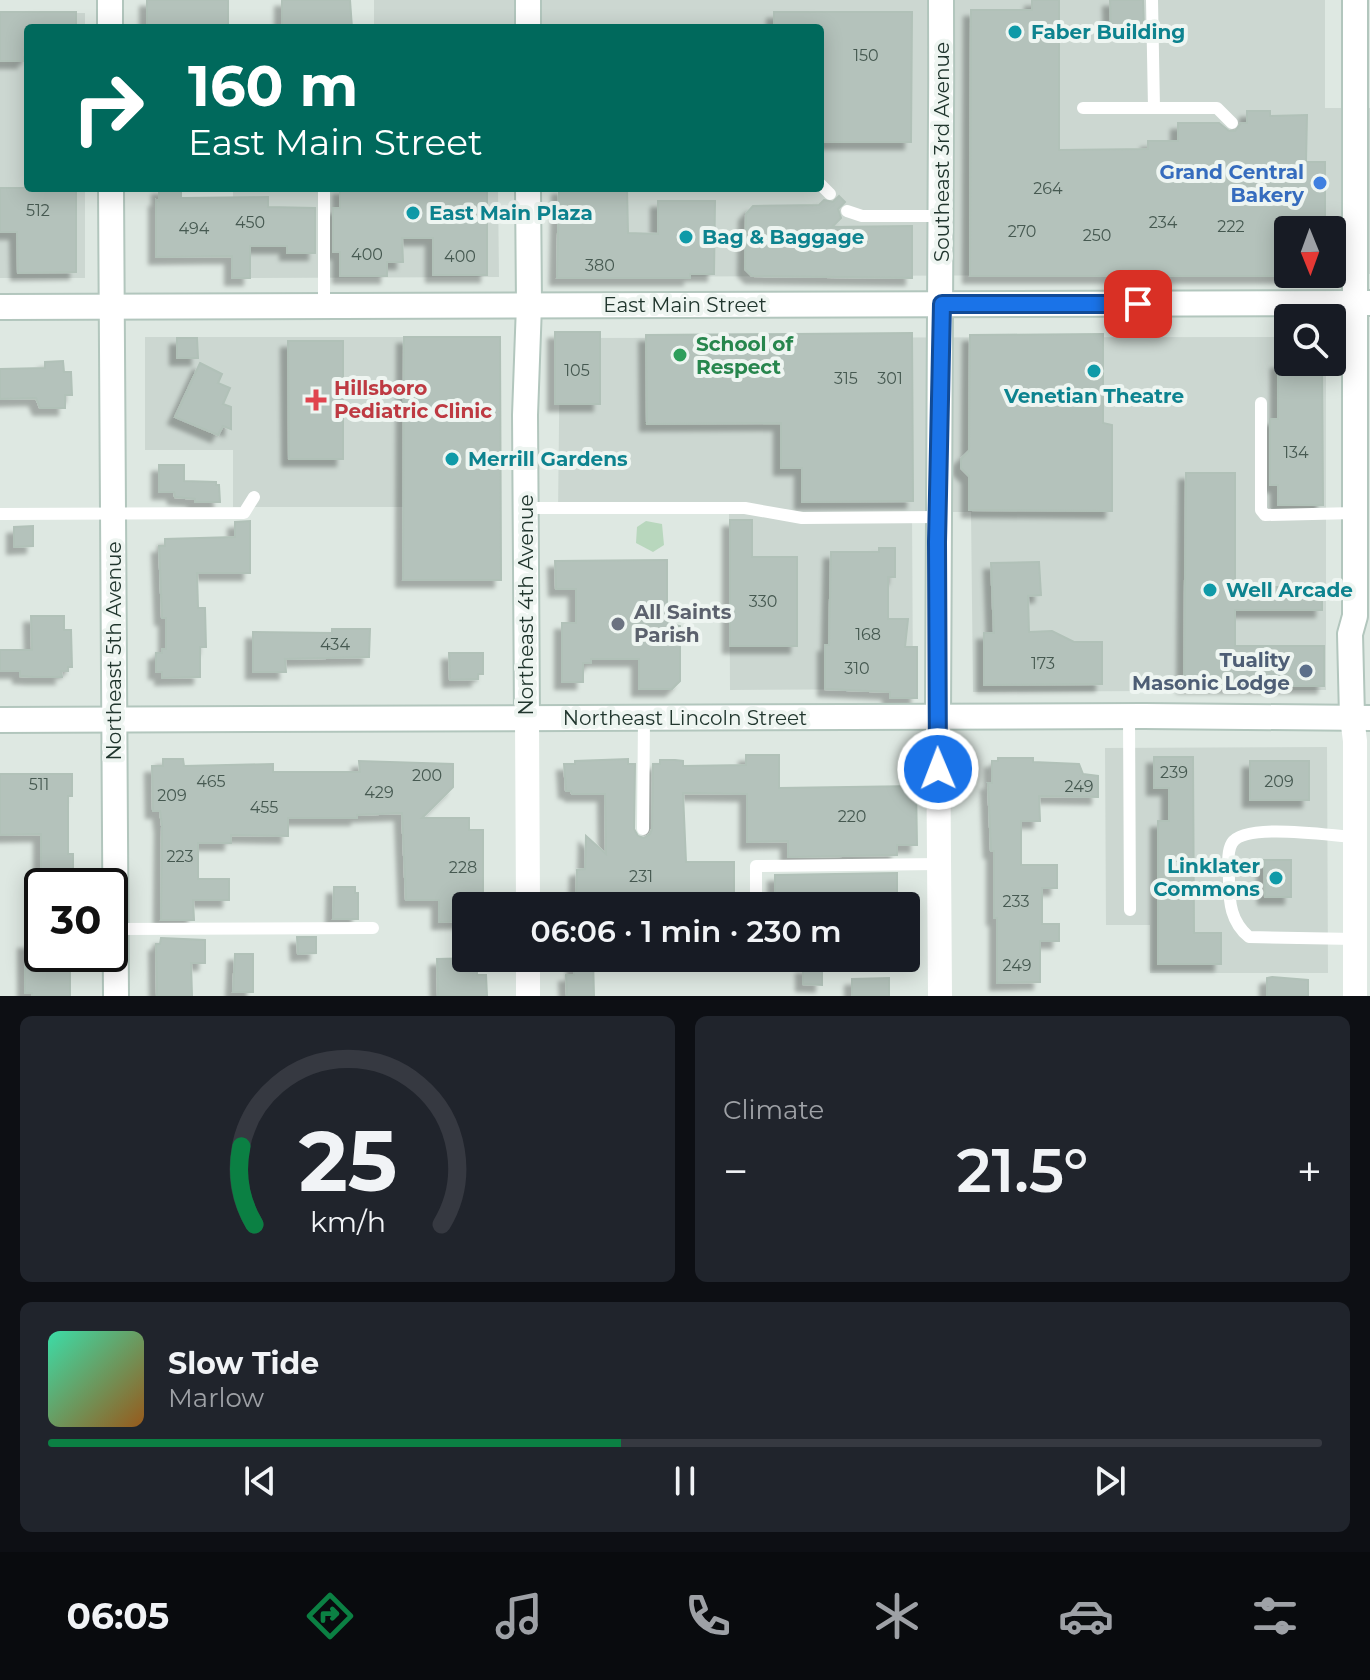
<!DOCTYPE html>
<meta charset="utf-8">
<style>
body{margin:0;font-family:Montserrat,sans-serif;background:#20242c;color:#f1f3f6;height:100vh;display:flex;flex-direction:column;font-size:30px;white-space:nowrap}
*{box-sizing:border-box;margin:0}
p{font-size:26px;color:#9ea1a6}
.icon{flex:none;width:44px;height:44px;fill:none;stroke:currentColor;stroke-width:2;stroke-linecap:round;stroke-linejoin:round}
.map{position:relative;height:996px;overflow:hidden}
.sheet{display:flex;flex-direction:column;gap:20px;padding:20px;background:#0d0f14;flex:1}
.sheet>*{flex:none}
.hud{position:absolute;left:24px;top:24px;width:800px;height:168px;border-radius:8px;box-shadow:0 4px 20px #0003;background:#00695c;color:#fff;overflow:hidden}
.needle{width:52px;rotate:179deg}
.controls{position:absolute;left:1274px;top:216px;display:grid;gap:16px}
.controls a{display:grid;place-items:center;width:72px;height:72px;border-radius:8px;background:#171b24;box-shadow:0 4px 20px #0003;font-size:40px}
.speed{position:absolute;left:24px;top:868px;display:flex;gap:16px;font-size:40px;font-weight:700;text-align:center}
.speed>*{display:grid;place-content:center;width:104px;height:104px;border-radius:50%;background:#171b24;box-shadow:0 4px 20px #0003;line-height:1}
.speed .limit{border:4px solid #111;border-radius:12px;background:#fff;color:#111}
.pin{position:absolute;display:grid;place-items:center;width:68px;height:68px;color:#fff;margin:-34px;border-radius:16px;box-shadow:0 4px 12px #0006}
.me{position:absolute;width:88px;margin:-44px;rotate:359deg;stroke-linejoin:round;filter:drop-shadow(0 0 6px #0008)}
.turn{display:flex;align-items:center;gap:28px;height:168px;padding:0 32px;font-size:36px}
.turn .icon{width:104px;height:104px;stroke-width:2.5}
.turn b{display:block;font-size:56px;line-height:68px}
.big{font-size:60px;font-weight:600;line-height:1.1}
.sheet .widget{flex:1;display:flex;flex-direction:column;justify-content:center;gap:12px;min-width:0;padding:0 28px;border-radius:12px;background:#20242c}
.sheet .dial{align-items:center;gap:0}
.dial svg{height:208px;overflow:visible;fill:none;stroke:#363941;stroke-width:7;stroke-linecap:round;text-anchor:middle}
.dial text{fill:#f1f3f6;stroke:none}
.song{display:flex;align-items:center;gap:24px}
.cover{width:96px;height:96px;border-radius:12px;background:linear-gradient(135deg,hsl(160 70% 55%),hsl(30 70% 35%))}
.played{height:8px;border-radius:4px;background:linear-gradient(90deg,#0b8043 45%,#363941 45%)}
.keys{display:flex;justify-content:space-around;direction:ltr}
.heat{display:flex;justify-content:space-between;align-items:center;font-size:44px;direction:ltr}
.sheet .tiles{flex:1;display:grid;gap:20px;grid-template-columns:1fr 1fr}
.widget:last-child{grid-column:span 2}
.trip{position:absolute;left:452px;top:892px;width:468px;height:80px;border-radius:8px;background:#171b24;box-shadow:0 4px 20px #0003;font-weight:600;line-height:80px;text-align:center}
.tab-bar{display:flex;height:128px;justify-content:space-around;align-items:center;background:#090b0e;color:#9ea1a6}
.tab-bar .icon{width:56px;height:56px}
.tab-bar .current{color:#0b8043}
.tab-bar b{font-size:36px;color:#f1f3f6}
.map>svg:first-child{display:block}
</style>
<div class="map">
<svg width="1370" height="996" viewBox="0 0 1370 996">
<defs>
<filter id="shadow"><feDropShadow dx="-7" dy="7" stdDeviation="2" flood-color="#0004"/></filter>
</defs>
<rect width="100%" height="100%" fill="#dee8e2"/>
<!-- built -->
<g fill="#ccd7d1" fill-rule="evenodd">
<path d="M374,0H1325V108H1370V274L558,277V188H820V28H374ZM1288,230H1332V274H1288Z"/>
<path d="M0,13H85V28H28V188H85V278H0Z"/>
<path d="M233,188H498L499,277L233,278Z"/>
<path d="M145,337H404L403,507H233V450H145Z"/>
<path d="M1288,337V362H1326V690L973,692L971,512H912L913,689L730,690L729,513L558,514L560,338Z"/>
<path d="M1327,747L1328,973H1150V925H1106L1105,748Z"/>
</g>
<!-- green -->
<path fill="#b8d7bd" d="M646,521L662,524L664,545L653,552L636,543L637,527Z"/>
<!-- building -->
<g fill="#b4c2bb" stroke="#b1c1b8" stroke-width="2" filter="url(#shadow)">
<rect x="147" y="0" width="81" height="28"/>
<path d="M282,0H350L352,28H282Z"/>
<path d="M1032,0H1059V150L1148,149V141H1178V123H1219L1229,131H1235L1241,123H1247V111H1270V116L1307,115L1306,162H1325V230H1288V276H970L971,10H1032Z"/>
<path d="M1110,0H1143L1144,29H1111Z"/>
<path d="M0,12H76V28H28V57H24V61H0Z"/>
<path d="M774,12H912L911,142H820V28H774Z"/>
<path d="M0,188H76V272L18,273L17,232H0Z"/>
<path d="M159,188H181V198L268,197V207L315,208V253H287V246H250V278H232V256L156,257V200L159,201Z"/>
<path d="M340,188H487V275H433V238H402L403,262H387V276H340V252H333V208H340Z"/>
<path d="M559,188H627L628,233L658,234V201H715L714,274H690V278H557Z"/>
<path d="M839,196L845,202L838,209L841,218L832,227L912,226V278L752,276L745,269L746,214L753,206L819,205L824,200L833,202Z"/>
<rect x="555" y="332" width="45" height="72"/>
<path d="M912,333L913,501L802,502V468H781V423L647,424L646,335Z"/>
<path d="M1103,334V423L1112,425V511L969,510V476L961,468V459L969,451L970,335Z"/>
<path d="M404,337H500L501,580H403Z"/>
<path d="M177,338H197L198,358H177Z"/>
<path d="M288,341H343V459H289Z"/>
<path d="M63,361L64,372H71L72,395H65V408H40L36,398L0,399V369L45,368V362Z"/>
<path d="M1278,362H1322L1323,505H1278V485H1270V419H1278Z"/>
<path d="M200,363L222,374L218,383L230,388L223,404L231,407V429L223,426L218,435L175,417Z"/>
<path d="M159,465H184V481L216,482V485H219L220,502H195V499L175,497L174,492H159Z"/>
<path d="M1186,473H1235V587H1322V610H1235V646H1324V686H1184Z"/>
<path d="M730,520H752V557H797V646H730Z"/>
<path d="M250,521V573H197L198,608H205L206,647H200V677L162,678V672H156V653H162V649H166V618H162L159,546H165V539L235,537V522Z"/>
<path d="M33,526V546L14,547V527Z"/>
<path d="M879,548H895V577H888V619H908L905,647H917V698H890V692L825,689V645H829L831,552H879Z"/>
<path d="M667,560V606H673L674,625L680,626V681L672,689H639V659H591V663H583V682H562V623H576V589H556L555,561Z"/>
<path d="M1039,562L1041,595L1028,596L1029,632L1052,631L1074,642H1102V684L984,685V633H994L991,563Z"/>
<path d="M31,616H64V630H71L72,667H68V671H61L62,677H33L20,676V671H0V650H32Z"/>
<path d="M332,629H370L369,657L285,659L286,672H253V632L332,633Z"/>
<path d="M449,653H483V674H478V679L450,680Z"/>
<path d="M746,755H779V788L916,786L917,845H897V855L788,857V841L747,842V794L683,793L686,862H734V906H702V893L601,894V900H576L577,870L585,869L586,836L606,854L605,794H572L571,791H566L564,764H575V761L628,759V764H635L634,829L638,836L644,838L650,834L652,829L653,764H660V760H675L683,761V766L746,765Z"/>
<path d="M1154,757H1193L1194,933H1221V964H1158V821H1169V788H1154Z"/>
<path d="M998,758H1033V762L1079,764L1083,774L1098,776V797L1039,796L1040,821H1021V865H1057V888H1042V924H1059V941H1040V982L997,983V918H994V851H991L988,783H992V761H998Z"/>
<path d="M163,759H183L184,766L273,764V772H360L359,761L453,764V787L422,818H469V830H483V906H466V921L439,922V900H406L402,813L357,815V818H288V836L231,835V843H198V879H229V900H193L194,920H161L162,826L160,811H153L152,766H163Z"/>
<rect x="1250" y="761" width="59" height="39"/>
<path d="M0,774H72V796H68V854H73V886H41V834L0,835Z"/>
<path d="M1264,860H1291V897H1265Z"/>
<path d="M897,873V906H775V875Z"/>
<path d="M334,887H355V893H358V919H333Z"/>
<path d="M297,937H316V953L298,954Z"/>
<path d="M161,938L205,940V963H191L192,996H157L156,944H160Z"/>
<path d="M25,942H42V954H70V996H32V993H25Z"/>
<path d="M235,954H253V992H233Z"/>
<path d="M477,958V975H486L487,996H438L437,959Z"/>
<path d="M574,958H593L594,996H567L566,975H574Z"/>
<path d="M803,967H822V985L803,984Z"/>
<path d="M1272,977L1308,980V996H1267V978Z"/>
<path d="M889,978V996H852V979Z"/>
</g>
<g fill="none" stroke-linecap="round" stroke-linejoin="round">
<defs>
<g id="secondary">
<path d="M110,0V28"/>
<path d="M528,0V28"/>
<path d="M111,188L116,996"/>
<path d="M0,307L1370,303"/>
<path d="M938,717C938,478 942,239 941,0"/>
<path d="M1352,717L1350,634L1355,616V0"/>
<path d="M527,718L525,415L529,305L528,188"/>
<path d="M0,720L1144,716L1370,718"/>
</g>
</defs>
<!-- secondary casing -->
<use href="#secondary" stroke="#b2c6bd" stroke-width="28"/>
<!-- lane -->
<g stroke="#fff" stroke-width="12">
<path d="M1152,0L1154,108"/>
<path d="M1083,108H1217L1232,123"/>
<path d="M820,184L830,194"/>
<path d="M847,211L862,216H942"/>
<path d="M324,306V188"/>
<path d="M1261,403V510L1265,515L1355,513"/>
<path d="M526,508H745L802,518L938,517"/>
<path d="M0,514L244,513L254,497"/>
<path d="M1129,717L1130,910"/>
<path d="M643,829L644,718"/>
<path d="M1355,837C1331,836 1245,822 1232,843C1226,853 1229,869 1229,880C1229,903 1231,922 1249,937L1355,939"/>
<path d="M756,894V866L939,864"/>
<path d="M115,929L373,928"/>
</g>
<!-- street -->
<g stroke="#fff" stroke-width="24">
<path d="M938,717L940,996"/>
<path d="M1352,717L1355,741V996"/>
<path d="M527,718L528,906"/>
<path d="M528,958V996"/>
</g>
<!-- secondary -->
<use href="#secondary" stroke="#fff" stroke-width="24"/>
</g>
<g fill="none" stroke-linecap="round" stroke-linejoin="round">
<defs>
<path id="route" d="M938,769L937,542L942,304H1138"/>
</defs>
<!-- route casing -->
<use href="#route" stroke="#114b97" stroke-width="20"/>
<!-- route -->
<use href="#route" stroke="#1a73e8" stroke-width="14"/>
</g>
<!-- markers -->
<g fill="#0f9aa8" stroke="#eef5f1" stroke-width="3">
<circle cx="1015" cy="32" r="8"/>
<circle cx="413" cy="213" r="8"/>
<circle cx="686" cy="237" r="8"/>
<circle cx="1094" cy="371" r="8"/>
<circle cx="452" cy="459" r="8"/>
<circle cx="1210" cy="590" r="8"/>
<circle cx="1276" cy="878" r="8"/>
</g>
<circle fill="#3f7fe0" stroke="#eef5f1" stroke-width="3" cx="1320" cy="183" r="8"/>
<circle fill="#2e9e5b" stroke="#eef5f1" stroke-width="3" cx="680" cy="355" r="8"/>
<path fill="#e0444e" stroke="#eef5f1" stroke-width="3" d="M312 388h8v8h8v8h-8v8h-8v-8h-8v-8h8z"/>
<circle fill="#6b7280" stroke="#eef5f1" stroke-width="3" cx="618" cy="624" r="8"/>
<circle fill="#5c6f8a" stroke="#eef5f1" stroke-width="3" cx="1306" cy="671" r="8"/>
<g text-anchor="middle" stroke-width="8" stroke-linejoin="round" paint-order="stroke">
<!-- number labels -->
<g font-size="16" fill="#465951">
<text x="866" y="61">150</text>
<text x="1048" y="194">264</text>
<text x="38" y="216">512</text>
<text x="250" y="228">450</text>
<text x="1163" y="228">234</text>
<text x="1231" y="232">222</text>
<text x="194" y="234">494</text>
<text x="1022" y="237">270</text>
<text x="1097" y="241">250</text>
<text x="367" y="260">400</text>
<text x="460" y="262">400</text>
<text x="600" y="271">380</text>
<text x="577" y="376">105</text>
<text x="846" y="384">315</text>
<text x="890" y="384">301</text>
<text x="1296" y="458">134</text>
<text x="763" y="607">330</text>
<text x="868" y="640">168</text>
<text x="335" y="650">434</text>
<text x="1043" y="669">173</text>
<text x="857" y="674">310</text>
<text x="1174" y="778">239</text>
<text x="427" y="781">200</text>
<text x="211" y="787">465</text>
<text x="1279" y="787">209</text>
<text x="39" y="790">511</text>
<text x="1079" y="792">249</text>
<text x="379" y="798">429</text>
<text x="172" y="801">209</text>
<text x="264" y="813">455</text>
<text x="852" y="822">220</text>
<text x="180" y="862">223</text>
<text x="463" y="873">228</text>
<text x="641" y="882">231</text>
<text x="1016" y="907">233</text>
<text x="1017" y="971">249</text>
</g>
<!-- culture labels -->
<g font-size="20" font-weight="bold" fill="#0d838f" stroke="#eef5f1" text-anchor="start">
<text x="1031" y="39">Faber Building</text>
<text x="429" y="220">East Main Plaza</text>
<text x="702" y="244">Bag &amp; Baggage</text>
<text x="1094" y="403" text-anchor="middle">Venetian Theatre</text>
<text x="468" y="466">Merrill Gardens</text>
<text x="1226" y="597">Well Arcade</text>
<text x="1260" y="873" text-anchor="end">Linklater<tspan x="1260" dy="23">Commons</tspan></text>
</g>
<!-- street labels -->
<g font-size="20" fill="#21362e" stroke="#eef5f1">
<text transform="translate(942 152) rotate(-90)" y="7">Southeast 3rd Avenue</text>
<text x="685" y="312">East Main Street</text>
<text transform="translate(526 605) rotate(-90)" y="7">Northeast 4th Avenue</text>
<text transform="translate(114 651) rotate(-90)" y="7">Northeast 5th Avenue</text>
<text x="685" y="725">Northeast Lincoln Street</text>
</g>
<!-- shop labels -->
<g font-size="20" font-weight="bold" fill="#366cbe" stroke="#eef5f1" text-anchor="end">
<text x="1304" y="179">Grand Central<tspan x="1304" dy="23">Bakery</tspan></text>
</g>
<!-- leisure labels -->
<g font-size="20" font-weight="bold" fill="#27864d" stroke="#eef5f1" text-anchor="start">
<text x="696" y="351">School of<tspan x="696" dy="23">Respect</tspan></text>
</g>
<!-- health labels -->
<g font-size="20" font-weight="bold" fill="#be3a42" stroke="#eef5f1" text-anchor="start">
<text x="334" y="395">Hillsboro<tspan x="334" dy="23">Pediatric Clinic</tspan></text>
</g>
<!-- worship labels -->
<g font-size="20" font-weight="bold" fill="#5b616d" stroke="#eef5f1" text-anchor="start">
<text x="634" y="619">All Saints<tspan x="634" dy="23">Parish</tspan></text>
</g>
<!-- service labels -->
<g font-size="20" font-weight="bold" fill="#4e5e75" stroke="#eef5f1" text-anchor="end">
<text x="1290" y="667">Tuality<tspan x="1290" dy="23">Masonic Lodge</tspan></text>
</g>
</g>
</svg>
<div class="controls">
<a><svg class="needle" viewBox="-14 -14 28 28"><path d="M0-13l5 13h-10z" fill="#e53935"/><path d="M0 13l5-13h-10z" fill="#9ea1a6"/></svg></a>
<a><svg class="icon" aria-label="search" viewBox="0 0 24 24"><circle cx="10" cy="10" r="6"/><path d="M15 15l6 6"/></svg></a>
</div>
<div class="speed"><div class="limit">30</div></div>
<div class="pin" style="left:1138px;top:304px;background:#d93025"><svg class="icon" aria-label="arrive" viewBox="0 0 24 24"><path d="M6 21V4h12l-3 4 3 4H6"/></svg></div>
<svg class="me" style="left:938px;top:769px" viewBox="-20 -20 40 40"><circle r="17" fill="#1a73e8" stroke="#fff" stroke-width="3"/><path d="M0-11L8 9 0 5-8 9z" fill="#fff"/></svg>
<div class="trip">06:06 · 1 min · 230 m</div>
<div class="hud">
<div class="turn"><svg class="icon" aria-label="right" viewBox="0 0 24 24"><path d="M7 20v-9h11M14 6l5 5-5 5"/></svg><div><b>160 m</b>East Main Street</div></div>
</div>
</div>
<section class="sheet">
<div class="tiles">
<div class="widget dial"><svg viewBox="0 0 100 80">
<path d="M14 69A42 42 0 1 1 86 69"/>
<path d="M14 69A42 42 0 0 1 9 39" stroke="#0b8043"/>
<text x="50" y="56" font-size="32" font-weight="700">25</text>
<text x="50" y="72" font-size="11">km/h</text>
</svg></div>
<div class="widget"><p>Climate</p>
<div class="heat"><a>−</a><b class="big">21.5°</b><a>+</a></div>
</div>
<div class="widget">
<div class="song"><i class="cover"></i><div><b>Slow Tide</b><p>Marlow</p></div></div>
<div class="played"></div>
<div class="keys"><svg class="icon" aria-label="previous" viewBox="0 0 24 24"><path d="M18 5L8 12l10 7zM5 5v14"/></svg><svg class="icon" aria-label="pause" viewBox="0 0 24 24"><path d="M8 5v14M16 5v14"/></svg><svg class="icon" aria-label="next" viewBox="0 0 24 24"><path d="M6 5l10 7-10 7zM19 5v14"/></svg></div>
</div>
</div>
</section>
<nav class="tab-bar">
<b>06:05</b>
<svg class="icon current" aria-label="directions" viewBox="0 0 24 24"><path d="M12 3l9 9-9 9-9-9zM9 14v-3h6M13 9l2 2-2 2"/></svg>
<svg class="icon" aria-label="music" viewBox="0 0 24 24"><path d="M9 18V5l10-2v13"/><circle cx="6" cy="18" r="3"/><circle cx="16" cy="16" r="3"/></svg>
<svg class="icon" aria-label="phone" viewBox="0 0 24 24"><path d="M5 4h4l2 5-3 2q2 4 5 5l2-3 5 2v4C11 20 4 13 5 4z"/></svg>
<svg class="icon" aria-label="climate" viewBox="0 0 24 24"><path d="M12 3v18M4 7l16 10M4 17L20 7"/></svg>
<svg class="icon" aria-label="car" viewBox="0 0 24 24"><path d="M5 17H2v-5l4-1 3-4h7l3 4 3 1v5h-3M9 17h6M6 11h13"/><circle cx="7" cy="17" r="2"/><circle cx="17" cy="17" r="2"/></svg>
<svg class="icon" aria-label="filters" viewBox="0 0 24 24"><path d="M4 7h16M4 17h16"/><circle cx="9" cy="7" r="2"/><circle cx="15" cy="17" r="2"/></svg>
</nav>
